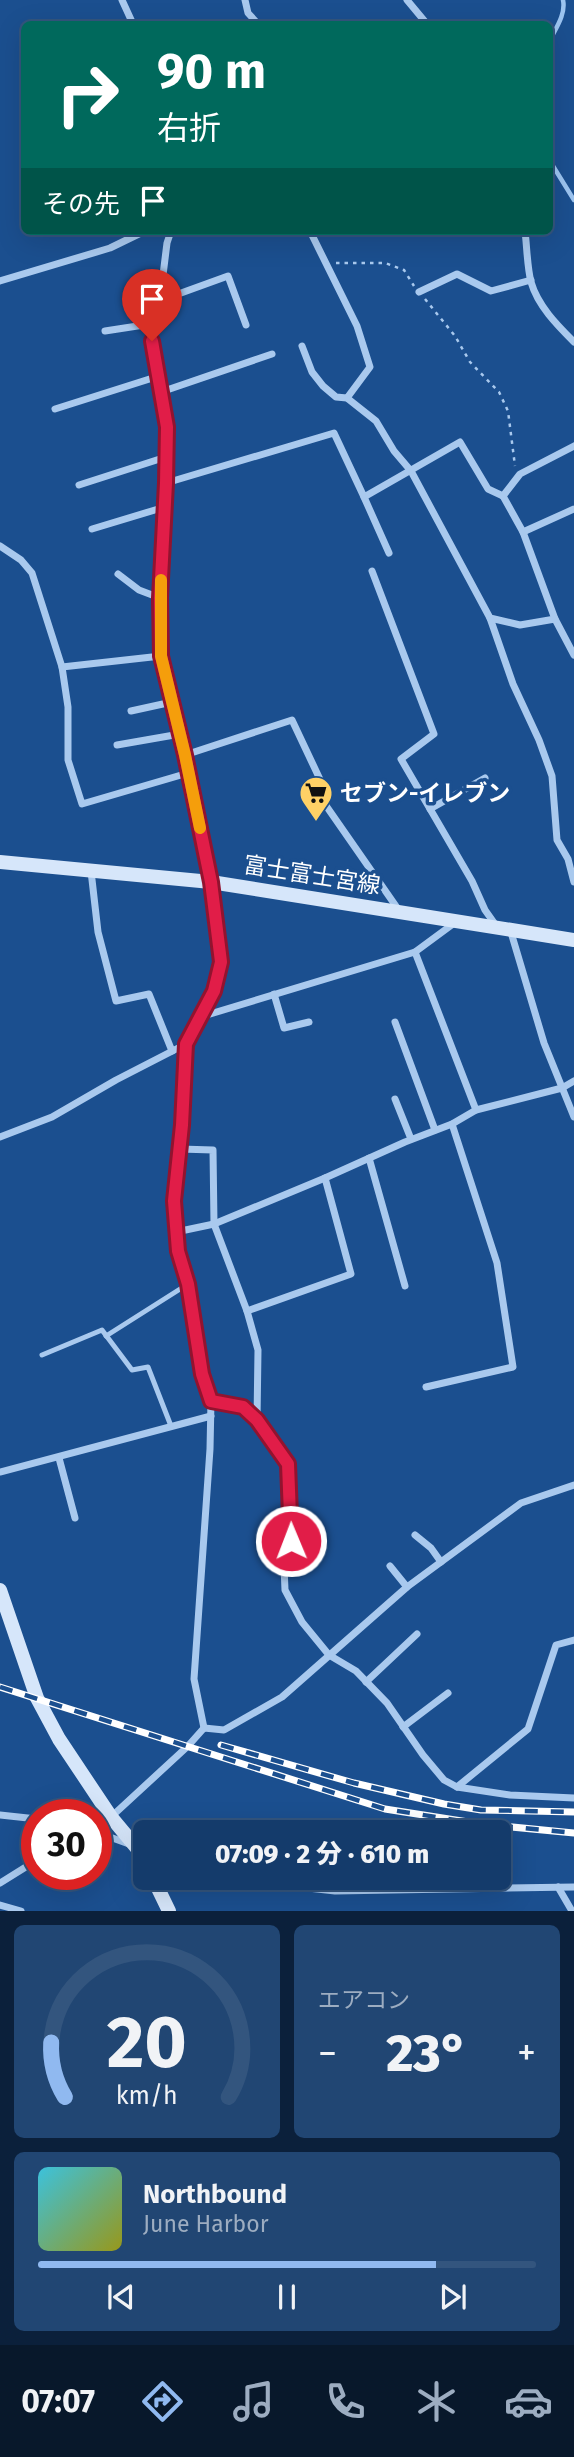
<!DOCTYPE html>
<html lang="ja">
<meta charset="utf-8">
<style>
body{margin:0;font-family:"Fira Sans","Noto Sans JP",sans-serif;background:#214673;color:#f1f3f6;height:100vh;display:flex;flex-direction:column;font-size:26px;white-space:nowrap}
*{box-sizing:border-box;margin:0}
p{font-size:23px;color:#9dadc1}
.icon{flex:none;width:38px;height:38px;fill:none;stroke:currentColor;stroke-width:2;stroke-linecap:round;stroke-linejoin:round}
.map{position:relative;height:1911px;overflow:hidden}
.side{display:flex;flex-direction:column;gap:14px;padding:14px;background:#0b203b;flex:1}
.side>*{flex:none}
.guide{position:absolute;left:21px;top:21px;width:532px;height:214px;border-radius:10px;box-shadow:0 7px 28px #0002,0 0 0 2px #33557e;background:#00695c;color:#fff;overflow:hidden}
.speed{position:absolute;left:21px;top:1799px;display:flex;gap:14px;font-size:35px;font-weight:700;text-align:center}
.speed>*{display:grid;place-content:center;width:91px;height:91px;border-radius:50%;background:#143b6b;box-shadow:0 7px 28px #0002,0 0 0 2px #33557e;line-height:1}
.speed .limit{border:10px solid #d22;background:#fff;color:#111}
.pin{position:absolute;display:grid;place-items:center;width:60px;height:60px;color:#fff;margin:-72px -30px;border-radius:50% 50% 50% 0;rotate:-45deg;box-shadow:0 0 7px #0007}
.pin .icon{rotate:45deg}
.me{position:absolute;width:77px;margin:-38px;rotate:359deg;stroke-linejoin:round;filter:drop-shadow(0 0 5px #0008)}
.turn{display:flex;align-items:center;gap:24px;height:147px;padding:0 21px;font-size:32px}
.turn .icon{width:91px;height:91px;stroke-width:2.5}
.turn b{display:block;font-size:49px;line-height:60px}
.then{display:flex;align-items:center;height:66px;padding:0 21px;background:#0003;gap:14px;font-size:26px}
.big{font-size:52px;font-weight:800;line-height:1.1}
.side .tile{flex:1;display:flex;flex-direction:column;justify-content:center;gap:10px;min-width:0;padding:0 24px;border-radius:10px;background:#214673}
.side .dial{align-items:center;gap:0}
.dial svg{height:182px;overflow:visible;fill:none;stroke:#33557e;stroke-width:7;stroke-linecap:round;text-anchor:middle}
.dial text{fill:#f1f3f6;stroke:none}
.song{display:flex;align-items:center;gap:21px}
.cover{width:84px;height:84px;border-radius:10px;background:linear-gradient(135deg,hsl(190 70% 55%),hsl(60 70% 35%))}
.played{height:7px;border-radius:4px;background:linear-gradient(90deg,#90b9f0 80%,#33557e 80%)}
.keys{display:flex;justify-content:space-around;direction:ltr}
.heat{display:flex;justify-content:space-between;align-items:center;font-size:38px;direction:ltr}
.side .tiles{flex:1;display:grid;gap:14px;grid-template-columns:1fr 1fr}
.tile:last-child{grid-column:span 2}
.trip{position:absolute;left:133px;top:1820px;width:378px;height:70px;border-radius:10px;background:#143b6b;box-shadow:0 7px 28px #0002,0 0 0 2px #33557e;font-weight:800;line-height:70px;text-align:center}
.dock{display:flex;height:112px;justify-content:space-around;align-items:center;background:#08182b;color:#9dadc1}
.dock .icon{width:49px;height:49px}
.dock .selected{color:#90b9f0}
.dock b{font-size:32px;color:#f1f3f6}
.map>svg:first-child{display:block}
</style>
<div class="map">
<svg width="574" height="1911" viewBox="0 0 574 1911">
<rect width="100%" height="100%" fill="#1b4f8f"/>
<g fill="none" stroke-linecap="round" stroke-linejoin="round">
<!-- stream -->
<g stroke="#9cc4f0" stroke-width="4.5">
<path d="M550,40C556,28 566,14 563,0"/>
<path d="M550,152L553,166L574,200"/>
</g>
<!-- path -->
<g stroke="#a9c9ee" stroke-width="2.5" stroke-dasharray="3.5 5" stroke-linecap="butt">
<path d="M336,263H385L404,270L414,286"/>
<path d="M425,299L455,336L470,362L499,392L508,411L515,466"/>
</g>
<!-- lane -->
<g stroke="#a9c9ee" stroke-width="5">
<path d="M106,1336L188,1284"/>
<path d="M42,1355L102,1330L132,1370L148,1367L171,1426"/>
</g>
<!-- street -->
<g stroke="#a9c9ee" stroke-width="7">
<path d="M122,0L133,24"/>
<path d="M245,0L248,13L258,24"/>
<path d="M407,0L427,24"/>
<path d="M171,231L167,243L157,323L152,341L167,427L166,483L160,598L161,656L185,755L211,882L221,962L214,991L186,1044L182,1125L174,1201L178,1251L188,1284L203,1374L211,1401L210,1449L194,1679L204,1728"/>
<path d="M310,231L357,326L370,367L347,398"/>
<path d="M525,231C527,247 527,266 531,282C538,306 557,325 574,342"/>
<path d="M0,281L110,248L145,231"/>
<path d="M419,292L457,274L491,291L531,280"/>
<path d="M159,301L228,276L246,325"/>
<path d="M105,331L157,323"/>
<path d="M302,346L312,372L323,386L336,397L347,398L376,421L394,451L411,471L490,618L520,625L555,619"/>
<path d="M161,392L272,354"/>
<path d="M55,409L159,376"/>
<path d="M166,483L334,433L364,497L460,442L488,489L503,496L520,474L574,446"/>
<path d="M79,485L166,457"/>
<path d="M503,496L523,532L555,619L574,655"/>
<path d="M364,497L389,553"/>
<path d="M92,529L165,507"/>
<path d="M523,532L574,509"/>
<path d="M0,546L21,560L32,573L62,667L68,707V760L82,804L188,773"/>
<path d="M372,571L434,734L401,759L472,881L485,910L497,927"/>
<path d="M118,574L139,590L160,598"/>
<path d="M490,618L513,684L539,740L552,776L557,840L568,859L574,882"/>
<path d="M62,667L161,656"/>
<path d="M131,711L172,702"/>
<path d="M117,745L180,734"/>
<path d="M185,755L292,720L325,790L320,797L400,912"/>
<path d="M430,809L485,778"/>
<path d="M91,871L98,932L116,1001L149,994L172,1051"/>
<path d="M510,929L544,1043L574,1117"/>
<path d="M415,952L476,1110"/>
<path d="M274,994L284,1028L309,1022"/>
<path d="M200,1017L415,952L453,924"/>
<path d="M395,1022L435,1130"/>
<path d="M395,1099L411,1139"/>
<path d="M0,1137L52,1117L116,1080L186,1044"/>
<path d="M180,1149L213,1150L214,1224L247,1311L258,1350L257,1420"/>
<path d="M369,1158L405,1286"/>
<path d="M176,1232L214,1224L325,1178L405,1142L452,1124L476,1110L562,1088L574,1081"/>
<path d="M247,1311L351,1274L325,1178"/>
<path d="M426,1387L513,1367L497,1263L452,1124"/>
<path d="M211,1401L243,1407L257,1420L288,1464L291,1541L284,1566L285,1590L302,1622L329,1655L356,1671L387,1703L423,1755L444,1780L457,1787L510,1795L574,1798"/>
<path d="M59,1458L75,1518"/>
<path d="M0,1472L211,1416"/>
<path d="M415,1535L431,1548L441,1562"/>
<path d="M390,1566L407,1587"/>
<path d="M366,1682L417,1634"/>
<path d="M403,1727L448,1693"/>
<path d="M204,1728L224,1730L282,1697L407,1587L521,1503L574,1485"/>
<path d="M457,1787L528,1729L556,1645L574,1640"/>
<path d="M0,1815L37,1819"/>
<path d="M96,1827L111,1817L188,1746L204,1728"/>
<path d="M96,1832L129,1844"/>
<path d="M262,1878L299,1887L335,1891L574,1887"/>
<path d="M0,1883L37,1860"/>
<path d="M558,1887L572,1911"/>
<path d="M0,1905L21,1911"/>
</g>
<!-- secondary -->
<g stroke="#d6e6fa" stroke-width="14">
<path d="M0,862L211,882L574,940"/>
<path d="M0,1590L37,1698L59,1739L111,1817L136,1847L145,1862"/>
<path d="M153,1878L169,1911"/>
</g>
<defs>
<g id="rail">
<path d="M0,1687L385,1809L481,1824L574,1833"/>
<path d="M221,1745L354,1783L444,1804L481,1810L574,1812"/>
</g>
</defs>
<!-- rail casing -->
<use href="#rail" stroke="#fff" stroke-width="7"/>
<!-- rail -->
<use href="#rail" stroke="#1b4f8f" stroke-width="4.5" stroke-dasharray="13" stroke-linecap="butt"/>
</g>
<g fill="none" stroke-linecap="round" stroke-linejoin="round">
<defs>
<path id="route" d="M152,341L167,427L166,483L160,598L161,656L185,755L211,882L221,962L214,991L186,1044L182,1125L174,1201L178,1251L188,1284L202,1374L211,1401L243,1407L257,1420L288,1464L291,1541"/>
</defs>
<!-- route casing -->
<use href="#route" stroke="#92132f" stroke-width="18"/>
<!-- route -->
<use href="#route" stroke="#e11d48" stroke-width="12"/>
<!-- slow -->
<path stroke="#f59e0b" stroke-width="12" d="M161,580V656L185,755L200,828"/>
</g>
<!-- icons -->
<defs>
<symbol id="supermarket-pin" viewBox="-11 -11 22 30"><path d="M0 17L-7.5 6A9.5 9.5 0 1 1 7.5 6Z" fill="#ffd166" stroke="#1b4f8f"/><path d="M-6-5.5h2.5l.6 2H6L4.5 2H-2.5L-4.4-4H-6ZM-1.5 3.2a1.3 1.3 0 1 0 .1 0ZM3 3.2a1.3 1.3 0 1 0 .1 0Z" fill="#111"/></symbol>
</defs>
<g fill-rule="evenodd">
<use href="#supermarket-pin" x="297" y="774" width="38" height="52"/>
</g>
<g text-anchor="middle" stroke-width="7" stroke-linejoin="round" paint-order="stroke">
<!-- poi labels -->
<g font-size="23" font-weight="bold" fill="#fff" stroke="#1b4f8f" text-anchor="start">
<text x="340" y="801">セブン-イレブン</text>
</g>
<!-- street labels -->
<g font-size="23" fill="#fff" stroke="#1b4f8f">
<text transform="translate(312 875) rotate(9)" y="8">富士富士宮線</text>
</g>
</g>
</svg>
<div class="speed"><div class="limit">30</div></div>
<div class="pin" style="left:152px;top:341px;background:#d93025"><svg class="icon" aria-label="arrive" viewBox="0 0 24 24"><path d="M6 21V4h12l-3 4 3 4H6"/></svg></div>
<svg class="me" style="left:291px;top:1541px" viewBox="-20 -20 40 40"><circle r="17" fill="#e11d48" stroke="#fff" stroke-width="3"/><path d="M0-11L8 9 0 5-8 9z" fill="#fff"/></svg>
<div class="trip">07:09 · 2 分 · 610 m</div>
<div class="guide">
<div class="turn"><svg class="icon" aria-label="right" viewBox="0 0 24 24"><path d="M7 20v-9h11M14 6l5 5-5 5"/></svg><div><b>90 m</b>右折</div></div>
<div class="then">その先<svg class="icon" aria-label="arrive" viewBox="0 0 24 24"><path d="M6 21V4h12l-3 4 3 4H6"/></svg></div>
</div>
</div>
<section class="side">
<div class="tiles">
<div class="tile dial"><svg viewBox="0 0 100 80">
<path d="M14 69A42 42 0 1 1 86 69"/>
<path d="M14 69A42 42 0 0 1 8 45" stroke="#90b9f0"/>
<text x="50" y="56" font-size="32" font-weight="700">20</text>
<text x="50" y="72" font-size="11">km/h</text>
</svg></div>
<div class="tile"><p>エアコン</p>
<div class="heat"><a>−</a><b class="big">23°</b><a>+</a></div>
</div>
<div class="tile">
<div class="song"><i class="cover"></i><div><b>Northbound</b><p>June Harbor</p></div></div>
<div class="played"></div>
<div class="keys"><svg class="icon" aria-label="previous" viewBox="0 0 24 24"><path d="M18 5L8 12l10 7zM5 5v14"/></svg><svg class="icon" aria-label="pause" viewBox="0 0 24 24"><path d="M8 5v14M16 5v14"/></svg><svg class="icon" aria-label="next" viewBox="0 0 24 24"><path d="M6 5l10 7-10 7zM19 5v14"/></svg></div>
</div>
</div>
</section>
<nav class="dock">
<b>07:07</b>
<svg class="icon selected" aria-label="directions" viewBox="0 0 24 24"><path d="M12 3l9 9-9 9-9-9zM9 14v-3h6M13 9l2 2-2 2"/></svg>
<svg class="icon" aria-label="music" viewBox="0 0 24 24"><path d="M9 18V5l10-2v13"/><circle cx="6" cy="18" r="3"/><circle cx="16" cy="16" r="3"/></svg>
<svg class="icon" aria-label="phone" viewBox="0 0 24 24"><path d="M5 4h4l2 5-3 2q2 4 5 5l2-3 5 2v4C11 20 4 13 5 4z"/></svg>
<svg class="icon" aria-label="climate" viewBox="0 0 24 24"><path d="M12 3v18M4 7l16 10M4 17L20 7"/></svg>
<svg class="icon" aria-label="car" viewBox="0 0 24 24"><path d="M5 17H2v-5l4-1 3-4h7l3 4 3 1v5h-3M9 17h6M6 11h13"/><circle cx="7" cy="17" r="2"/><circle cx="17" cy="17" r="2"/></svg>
</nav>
